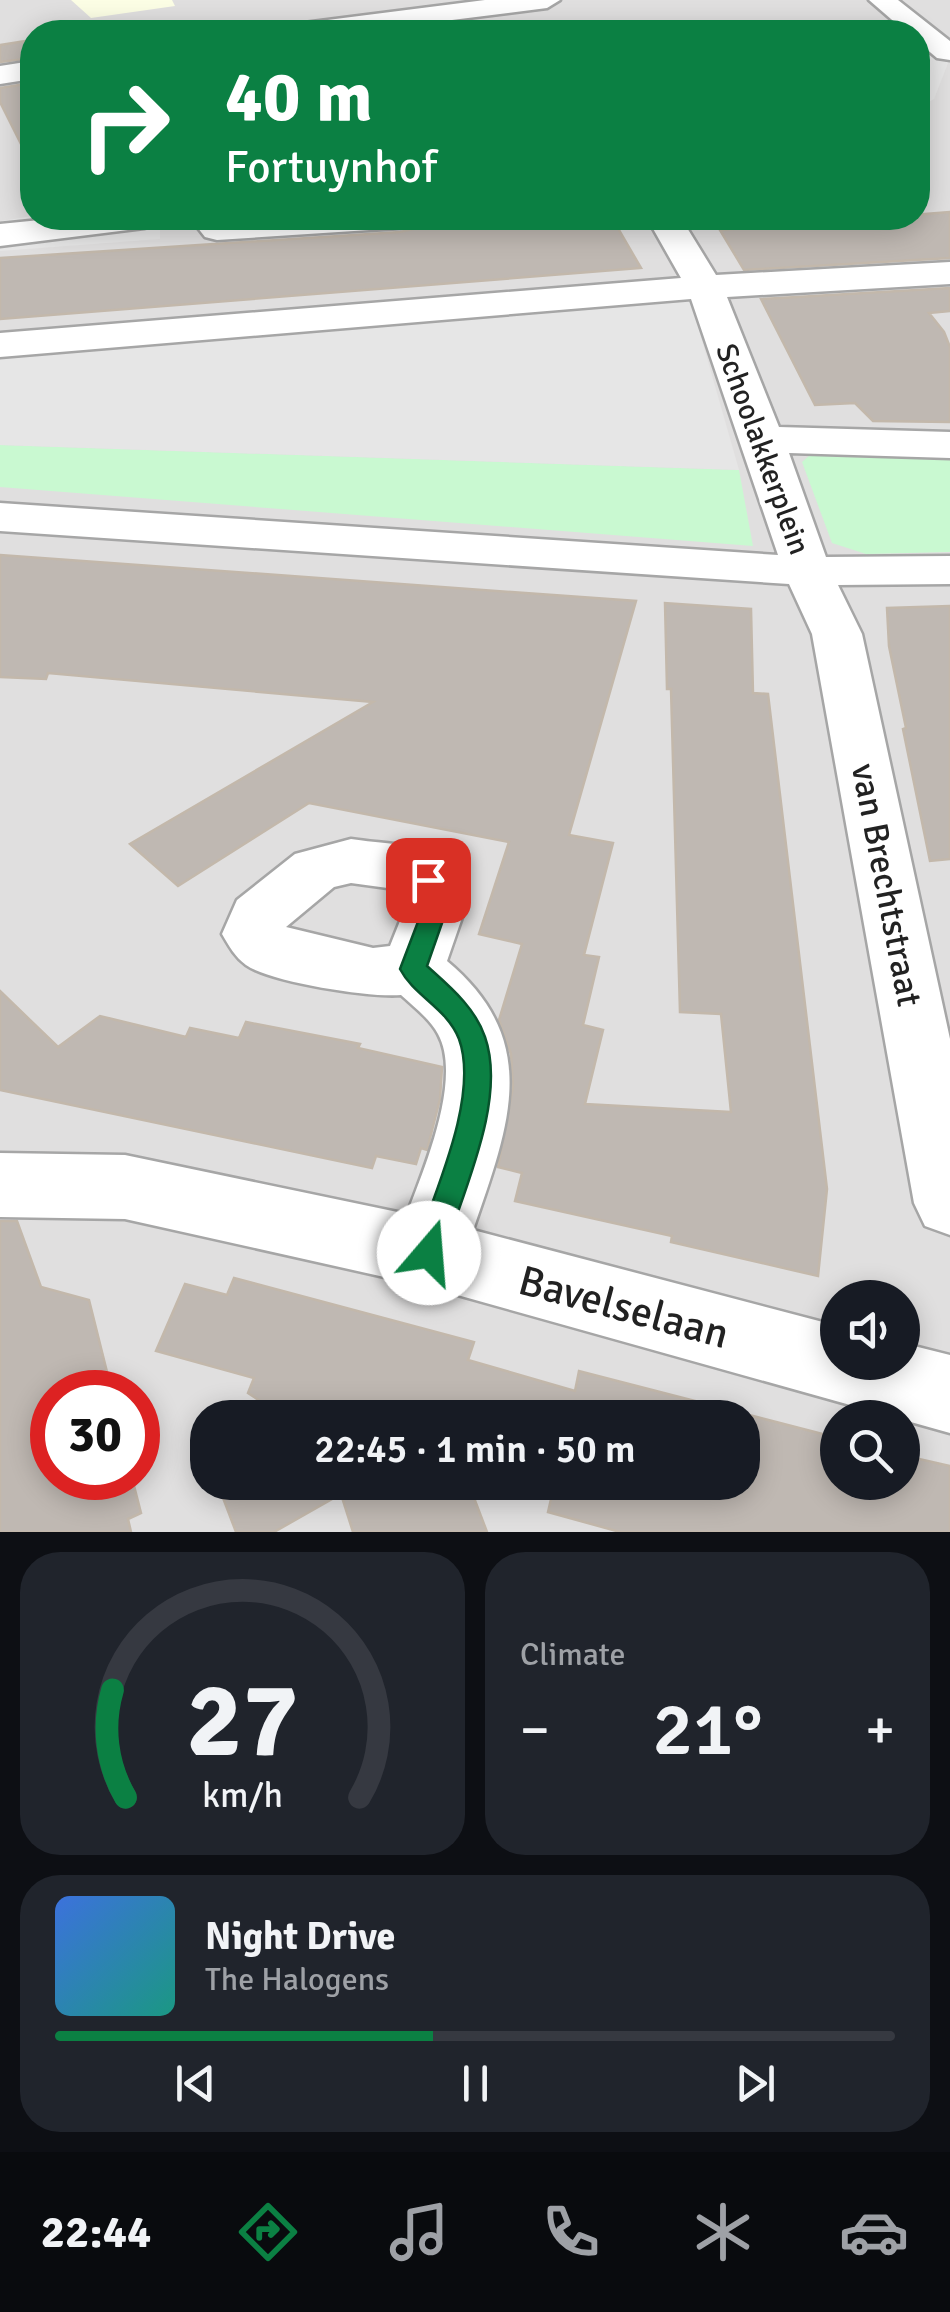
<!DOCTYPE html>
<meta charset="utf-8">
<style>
body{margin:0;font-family:Signika,sans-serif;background:#20242c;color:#f1f3f6;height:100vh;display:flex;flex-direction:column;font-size:38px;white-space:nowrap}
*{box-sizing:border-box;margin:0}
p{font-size:32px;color:#9ea1a6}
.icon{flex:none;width:55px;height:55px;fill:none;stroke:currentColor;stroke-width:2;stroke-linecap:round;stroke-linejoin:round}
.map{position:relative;height:1532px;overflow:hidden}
.sheet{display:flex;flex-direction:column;gap:20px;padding:20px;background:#0d0f14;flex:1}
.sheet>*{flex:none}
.guide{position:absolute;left:20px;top:20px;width:910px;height:210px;border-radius:40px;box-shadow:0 5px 25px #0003;background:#0b8043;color:#fff;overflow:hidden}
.tools{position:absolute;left:820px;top:1280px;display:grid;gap:20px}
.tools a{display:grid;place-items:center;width:100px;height:100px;border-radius:50%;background:#171b24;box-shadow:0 5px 25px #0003;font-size:50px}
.speed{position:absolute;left:30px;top:1370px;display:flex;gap:20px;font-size:50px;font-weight:700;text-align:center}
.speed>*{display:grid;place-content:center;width:130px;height:130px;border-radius:50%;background:#171b24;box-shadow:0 5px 25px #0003;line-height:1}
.speed .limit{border:15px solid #d22;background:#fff;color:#111}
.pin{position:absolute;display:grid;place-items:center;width:85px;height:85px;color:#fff;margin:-42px;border-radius:20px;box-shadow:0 5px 15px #0006}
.me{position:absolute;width:110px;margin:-55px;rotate:18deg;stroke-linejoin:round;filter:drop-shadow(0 0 8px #0008)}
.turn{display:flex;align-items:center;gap:35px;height:210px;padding:0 40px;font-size:45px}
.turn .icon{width:130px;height:130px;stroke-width:2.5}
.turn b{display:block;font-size:70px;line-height:85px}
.big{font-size:75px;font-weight:600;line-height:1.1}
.sheet .card{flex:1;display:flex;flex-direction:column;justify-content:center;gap:15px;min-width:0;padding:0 35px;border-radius:40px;background:#20242c}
.sheet .dial{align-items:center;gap:0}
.dial svg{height:260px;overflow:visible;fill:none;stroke:#363941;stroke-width:7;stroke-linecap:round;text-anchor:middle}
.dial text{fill:#f1f3f6;stroke:none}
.song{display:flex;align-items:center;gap:30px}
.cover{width:120px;height:120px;border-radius:15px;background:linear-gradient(135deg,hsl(220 70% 55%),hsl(170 70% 35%))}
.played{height:10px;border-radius:5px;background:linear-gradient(90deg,#0b8043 45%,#363941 45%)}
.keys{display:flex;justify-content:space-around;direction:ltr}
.heat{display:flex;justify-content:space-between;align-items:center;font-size:55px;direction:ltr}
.sheet .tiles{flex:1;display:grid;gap:20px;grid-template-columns:1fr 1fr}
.card:last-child{grid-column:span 2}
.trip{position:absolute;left:190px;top:1400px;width:570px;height:100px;border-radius:40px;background:#171b24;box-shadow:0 5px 25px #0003;font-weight:600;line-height:100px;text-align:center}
.menu{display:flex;height:160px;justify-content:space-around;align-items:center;background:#090b0e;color:#9ea1a6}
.menu .icon{width:70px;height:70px}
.menu .selected{color:#0b8043}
.menu b{font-size:45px;color:#f1f3f6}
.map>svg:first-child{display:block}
</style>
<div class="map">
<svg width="950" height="1532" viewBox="0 0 950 1532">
<rect width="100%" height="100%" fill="#f2f0e9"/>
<!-- residential -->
<path fill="#e0dfdf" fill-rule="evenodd" d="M0,0H950V1532H0ZM32,32H918V218H32ZM838,1298H902V1362H838ZM52,1392H138V1478H52ZM208,1418H742V1482H208ZM838,1418H902V1482H838Z"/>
<!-- education -->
<path fill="#fcfee5" d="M71,0H172L175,6L91,18Z"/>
<!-- park -->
<g fill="#c9f9d1">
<path d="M0,445L739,470L753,546L0,487Z"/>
<path d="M829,451L950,454V552L866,554L832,543L802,462L810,455Z"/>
</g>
<!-- parking -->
<g fill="#e6e6e6">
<path d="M950,46V58L934,99L918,108V48Z"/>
<path d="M32,216L149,218L160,227V239L0,251V239L10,238L2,221Z"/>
<path d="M689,295L739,470L0,445V350Z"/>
</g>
<!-- building -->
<g fill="#bfb8b2" stroke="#c3b8ab" stroke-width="2.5">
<path d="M32,40V58L0,62V45Z"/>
<path d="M32,83V166L0,102V88Z"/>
<path d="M950,212V258L744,270L720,230Z"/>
<path d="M421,218H612L641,268L0,319V258L400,232L413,229Z"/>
<path d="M950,288V311L929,313L944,332L950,347V422L873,421L855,403L815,405L761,299Z"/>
<path d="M0,555L636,601L569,835L613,843L584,955L599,957L583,1025L603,1030L585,1104L731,1112L721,1014L680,1012L671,689H667L665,603L751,609L753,693L768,694L827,1189L818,1276L671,1242L672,1236L515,1201L522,1173L498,1167L513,1087L511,1054L499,1020L522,944L479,934L509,842L309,803L178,886L130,844L373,702L48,673L46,679L0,677Z"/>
<path d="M950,606V859L930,861L903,729L906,728L889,646L887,608Z"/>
<path d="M0,991L58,1047L100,1016L186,1037L190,1028L239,1038L246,1022L360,1044L358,1048L442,1067L440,1099L427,1150L421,1148L416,1164L376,1156L372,1168L0,1090Z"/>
<path d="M0,1221H17L41,1287L89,1300L112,1392H52V1478H132L141,1513L128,1519L131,1532H0Z"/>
<path d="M234,1278L474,1342L468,1360L575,1391L579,1371L838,1438V1482H902V1455L950,1466V1532H620L548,1512L555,1482H742V1418H286L248,1393L254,1378L156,1351L185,1284L227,1295Z"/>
<path d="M217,1482H468L487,1532H353L341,1494L274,1532H236Z"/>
</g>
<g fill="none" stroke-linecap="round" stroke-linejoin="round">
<defs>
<g id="minor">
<path d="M485,0H560L547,8L356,32H282L296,24Z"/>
<path d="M869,0H898L950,41V60L937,58L918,42V32H906Z"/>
<path d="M32,61V79L0,84V66Z"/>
<path d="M60,218H161L156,225L144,228L0,246V224Z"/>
<path d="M190,218H417L412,225L400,228L217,240L205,237Z"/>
<path d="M647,218H681L716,275L950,262V284L727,297L779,427L950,432V458L789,453L826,557L950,556V584L838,585L862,634L950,1039V1235L925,1226L914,1203L812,634L789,584L0,531V503L778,555L691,299L0,357V333L681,278Z"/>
<path d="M351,839C413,848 444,839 466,906L447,961C544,1042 508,1128 473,1230L838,1326V1362H902V1343L950,1355V1433L429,1287L125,1219L0,1217V1153L125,1155L407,1214C423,1171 463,1079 438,1034C430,1019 413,1006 401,995C371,998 270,982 246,965C235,957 229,946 222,934L237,900L295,854ZM351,883L395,889L402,894L406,906L390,946L373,948L286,927L334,887Z"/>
</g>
</defs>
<!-- minor casing -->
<use href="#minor" stroke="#a6a6a6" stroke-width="5"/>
<!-- minor -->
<use href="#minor" fill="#fff" fill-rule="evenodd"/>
</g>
<!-- route -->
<path fill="#0b8043" stroke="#07532c" stroke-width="2.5" d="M428,871L437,874L448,906L427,966C449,986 475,1007 485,1037C507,1100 463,1191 444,1253L440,1263L429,1267L418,1263L414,1253C433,1196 480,1097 459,1039C447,1008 414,996 400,969L424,906L416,880L420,874Z"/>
<g text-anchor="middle" stroke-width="10" stroke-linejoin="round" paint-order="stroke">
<!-- far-street labels -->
<g font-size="30" fill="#222" stroke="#fff">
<text transform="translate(763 449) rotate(70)" y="10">Schoolakkerplein</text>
</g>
<!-- street labels -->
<g font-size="35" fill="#222" stroke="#fff">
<text transform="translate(887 885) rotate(79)" y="12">van Brechtstraat</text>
</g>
<!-- near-street labels -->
<g font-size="42" fill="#222" stroke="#fff">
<text transform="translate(624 1306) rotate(15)" y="15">Bavelselaan</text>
</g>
</g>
</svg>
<div class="tools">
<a><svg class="icon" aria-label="sound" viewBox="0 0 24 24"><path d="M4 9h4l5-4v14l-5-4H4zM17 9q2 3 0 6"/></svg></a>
<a><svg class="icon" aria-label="search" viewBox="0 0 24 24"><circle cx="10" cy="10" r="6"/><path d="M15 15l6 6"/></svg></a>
</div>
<div class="speed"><div class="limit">30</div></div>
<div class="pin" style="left:428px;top:880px;background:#d93025"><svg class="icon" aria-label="arrive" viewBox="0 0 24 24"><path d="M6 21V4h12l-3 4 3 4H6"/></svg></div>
<svg class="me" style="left:429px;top:1253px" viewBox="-20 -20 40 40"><circle r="19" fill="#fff"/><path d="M0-13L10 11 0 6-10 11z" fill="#0b8043"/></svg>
<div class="trip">22:45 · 1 min · 50 m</div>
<div class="guide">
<div class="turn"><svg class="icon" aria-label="right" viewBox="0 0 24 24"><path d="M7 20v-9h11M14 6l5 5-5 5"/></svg><div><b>40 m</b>Fortuynhof</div></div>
</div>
</div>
<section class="sheet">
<div class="tiles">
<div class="card dial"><svg viewBox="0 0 100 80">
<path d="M14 69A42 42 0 1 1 86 69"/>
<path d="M14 69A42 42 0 0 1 10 36" stroke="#0b8043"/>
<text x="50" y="56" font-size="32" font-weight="700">27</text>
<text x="50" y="72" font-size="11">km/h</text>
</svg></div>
<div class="card"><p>Climate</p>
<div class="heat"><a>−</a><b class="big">21°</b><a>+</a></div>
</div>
<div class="card">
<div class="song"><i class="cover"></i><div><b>Night Drive</b><p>The Halogens</p></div></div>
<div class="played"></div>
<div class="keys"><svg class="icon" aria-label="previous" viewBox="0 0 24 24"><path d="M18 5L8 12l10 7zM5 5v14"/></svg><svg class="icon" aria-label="pause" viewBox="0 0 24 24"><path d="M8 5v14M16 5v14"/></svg><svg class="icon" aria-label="next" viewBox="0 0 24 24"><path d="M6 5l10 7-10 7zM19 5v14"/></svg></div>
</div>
</div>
</section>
<nav class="menu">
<b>22:44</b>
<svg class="icon selected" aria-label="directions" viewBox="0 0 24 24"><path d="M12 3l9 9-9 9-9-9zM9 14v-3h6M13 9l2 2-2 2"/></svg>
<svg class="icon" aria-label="music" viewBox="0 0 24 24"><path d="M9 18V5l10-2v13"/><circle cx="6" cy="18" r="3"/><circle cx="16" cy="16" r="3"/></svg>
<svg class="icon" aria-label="phone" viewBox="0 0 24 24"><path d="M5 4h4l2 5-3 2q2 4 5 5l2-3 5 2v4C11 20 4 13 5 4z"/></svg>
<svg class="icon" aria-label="climate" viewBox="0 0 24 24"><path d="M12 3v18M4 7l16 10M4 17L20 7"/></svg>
<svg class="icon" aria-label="car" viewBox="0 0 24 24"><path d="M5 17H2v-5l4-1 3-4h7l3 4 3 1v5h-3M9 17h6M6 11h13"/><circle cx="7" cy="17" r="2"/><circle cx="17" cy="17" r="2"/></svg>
</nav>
